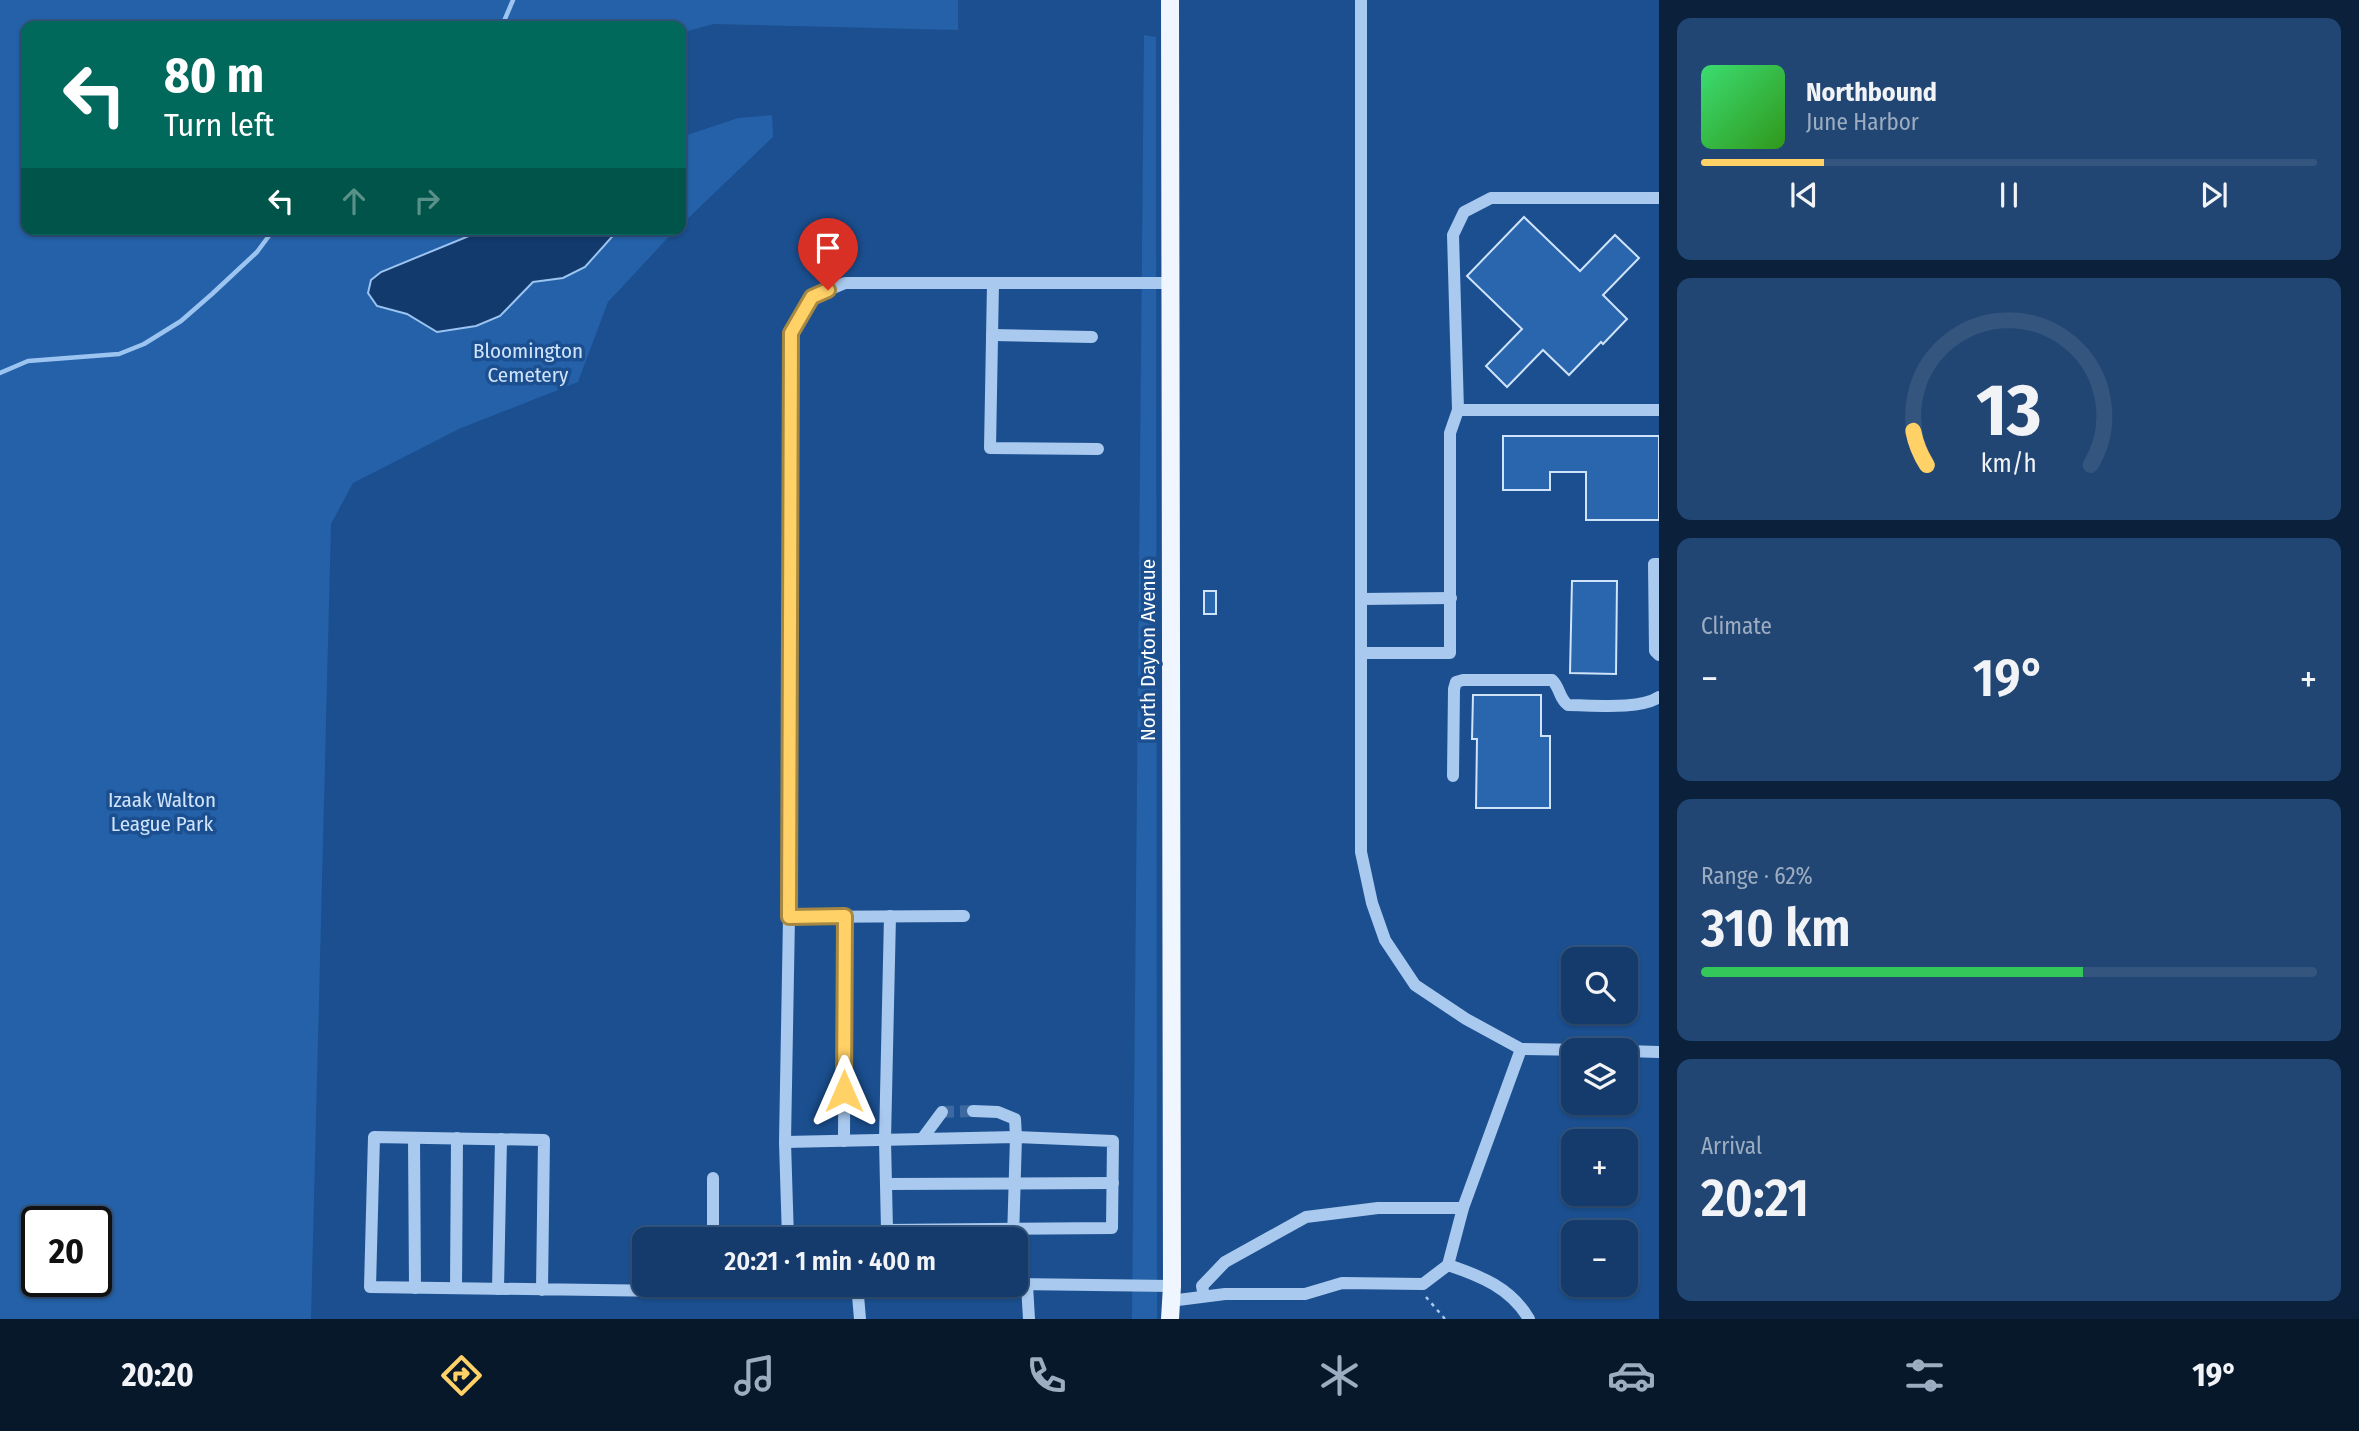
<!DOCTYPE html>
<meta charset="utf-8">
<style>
body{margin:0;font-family:"Fira Sans Condensed",sans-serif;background:#214673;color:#f1f3f6;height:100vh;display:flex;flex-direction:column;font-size:26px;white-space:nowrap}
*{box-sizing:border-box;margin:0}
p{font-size:23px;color:#9dadc1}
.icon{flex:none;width:38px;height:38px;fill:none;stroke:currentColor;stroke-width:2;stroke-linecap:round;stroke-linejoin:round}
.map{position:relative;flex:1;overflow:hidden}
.panel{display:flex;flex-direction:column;gap:18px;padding:18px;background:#0b203b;width:700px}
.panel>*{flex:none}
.banner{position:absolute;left:21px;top:21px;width:665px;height:214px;border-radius:14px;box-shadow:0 2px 5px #0004,0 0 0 2px #33557e;background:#00695c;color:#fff;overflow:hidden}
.buttons{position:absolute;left:1561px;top:947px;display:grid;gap:14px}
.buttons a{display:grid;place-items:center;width:77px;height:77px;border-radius:14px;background:#143b6b;box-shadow:0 2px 5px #0004,0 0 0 2px #33557e;font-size:35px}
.speed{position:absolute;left:21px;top:1206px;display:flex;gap:14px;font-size:35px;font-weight:700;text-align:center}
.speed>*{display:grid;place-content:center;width:91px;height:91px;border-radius:50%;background:#143b6b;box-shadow:0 2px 5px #0004,0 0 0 2px #33557e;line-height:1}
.speed .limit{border:4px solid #111;border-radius:10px;background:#fff;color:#111}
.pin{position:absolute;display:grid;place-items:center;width:60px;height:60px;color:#fff;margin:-72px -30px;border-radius:50% 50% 50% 0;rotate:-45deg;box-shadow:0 0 7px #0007}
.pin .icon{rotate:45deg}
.me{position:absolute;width:77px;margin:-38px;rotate:0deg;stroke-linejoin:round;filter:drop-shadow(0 0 5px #0008)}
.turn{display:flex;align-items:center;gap:24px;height:147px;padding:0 28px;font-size:32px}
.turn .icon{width:91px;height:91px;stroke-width:2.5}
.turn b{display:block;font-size:49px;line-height:60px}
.lanes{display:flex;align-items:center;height:66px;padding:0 28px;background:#0003;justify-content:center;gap:35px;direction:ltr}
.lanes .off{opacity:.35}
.big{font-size:52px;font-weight:600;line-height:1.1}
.panel .widget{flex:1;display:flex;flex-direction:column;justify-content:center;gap:10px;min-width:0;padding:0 24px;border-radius:14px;background:#214673}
.panel .dial{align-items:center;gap:0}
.dial svg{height:182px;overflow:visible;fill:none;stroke:#33557e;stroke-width:7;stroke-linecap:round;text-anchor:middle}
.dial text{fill:#f1f3f6;stroke:none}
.song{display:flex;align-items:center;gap:21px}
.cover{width:84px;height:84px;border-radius:10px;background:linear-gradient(135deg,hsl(140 70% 55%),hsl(110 70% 35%))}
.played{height:7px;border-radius:4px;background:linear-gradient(90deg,#ffd166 20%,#33557e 20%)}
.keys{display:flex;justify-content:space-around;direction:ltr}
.heat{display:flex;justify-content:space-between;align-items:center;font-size:38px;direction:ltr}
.charge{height:10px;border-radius:5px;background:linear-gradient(90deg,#34c759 62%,#33557e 0)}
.trip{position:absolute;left:632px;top:1227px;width:396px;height:70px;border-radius:14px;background:#143b6b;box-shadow:0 2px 5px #0004,0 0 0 2px #33557e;font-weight:600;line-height:70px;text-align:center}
.tab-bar{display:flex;height:112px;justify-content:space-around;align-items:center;background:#08182b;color:#9dadc1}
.tab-bar .icon{width:49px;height:49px}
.tab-bar .active{color:#ffd166}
.tab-bar b{font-size:32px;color:#f1f3f6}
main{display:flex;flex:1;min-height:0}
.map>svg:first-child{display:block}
</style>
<main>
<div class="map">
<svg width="1659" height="1319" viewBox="0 0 1659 1319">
<rect width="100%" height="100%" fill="#1b4f8f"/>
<!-- green -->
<g fill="#2461a8" fill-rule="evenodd">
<path d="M0,0H958V30L713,24L681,33V26H26V229H676L608,302L578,382L459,429L353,483L331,524L311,1319H0ZM37,1222H96V1281H37Z"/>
<path d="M1144,35L1156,37L1157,1319H1132Z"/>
<path d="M772,115L773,137L681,225V137L738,118Z"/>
</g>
<!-- water -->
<path fill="#123a6d" stroke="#9cc4f0" stroke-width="2" d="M486,229H619L585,267L563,278L533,282L500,316L476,326L437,332L407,314L377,306L368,293L371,280L381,272Z"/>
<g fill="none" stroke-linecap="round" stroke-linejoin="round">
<!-- stream -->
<g stroke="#9cc4f0" stroke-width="4.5">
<path d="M502,26L513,0"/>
<path d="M0,373L28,361L119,354L144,344L181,321L212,294L257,252L274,229"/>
</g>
</g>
<!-- building -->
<g fill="#2a66ad" stroke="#cfe3fa" stroke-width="2">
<path d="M1524,217L1580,271L1615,235L1639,258L1603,295L1627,319L1603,344L1601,342L1569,375L1543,350L1507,387L1486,366L1522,329L1467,276Z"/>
<path d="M1503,436H1659V520H1586V472H1550V490H1503Z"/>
<path d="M1572,581H1617L1616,674L1570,673Z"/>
<rect x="1204" y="591" width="12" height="23"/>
<path d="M1473,695H1541V736H1550V808H1476L1477,739H1472Z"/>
</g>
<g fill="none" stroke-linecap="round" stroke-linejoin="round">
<!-- minor-tunnel -->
<path stroke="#3d69a0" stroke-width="12" stroke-dasharray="12 6" stroke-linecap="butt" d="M942,1112L973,1111"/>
<!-- path -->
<path stroke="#a9c9ee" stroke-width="2.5" stroke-dasharray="3.5 5" stroke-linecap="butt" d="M1426,1297L1445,1319"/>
<!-- minor -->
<g stroke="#a9c9ee" stroke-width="12">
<path d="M1361,0V852L1372,903L1385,940L1415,985L1466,1019L1521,1049L1587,1050"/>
<path d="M993,283L990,448L1098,449"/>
<path d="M992,335L1092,337"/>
<path d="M1458,410H1659"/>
<path d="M1659,564H1654L1655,651L1659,655"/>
<path d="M1361,599L1451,598"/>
<path d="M1361,653H1450V433L1458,410L1453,235L1464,212L1491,198H1659"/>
<path d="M1453,776L1454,689L1456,682L1463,680H1552C1560,687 1559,699 1568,705C1592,705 1640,710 1659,697"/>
<path d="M890,916L885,1140L887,1230L1112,1228L1113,1141L1016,1137L1015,1119L998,1112L973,1111"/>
<path d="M789,917L964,916"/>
<path d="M1626,1051L1659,1052"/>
<path d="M414,1138L415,1288"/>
<path d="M922,1139L942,1112"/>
<path d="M844,1141L845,916"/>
<path d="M785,1142L788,1239"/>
<path d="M713,1178V1239"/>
<path d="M886,1184L1113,1183"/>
<path d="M1013,1239L1016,1137L785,1142L789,917L791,333L812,297L845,283H1170"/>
<path d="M1448,1265L1463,1208L1521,1049"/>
<path d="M857,1284L860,1319"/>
<path d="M1015,1284L1172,1286"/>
<path d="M1027,1285L1029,1319"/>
<path d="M456,1288L457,1138"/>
<path d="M498,1289L501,1139"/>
<path d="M542,1290L544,1140L374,1137L370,1287L741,1292L750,1284"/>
<path d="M1204,1296L1202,1286L1225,1262L1306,1217L1378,1208H1463"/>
<path d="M1170,1301L1225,1294H1305L1342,1283L1423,1284L1448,1265C1481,1276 1511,1288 1529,1319"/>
</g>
<!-- major -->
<path stroke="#f0f6ff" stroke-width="18" d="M1170,0L1172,1286L1170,1319"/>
</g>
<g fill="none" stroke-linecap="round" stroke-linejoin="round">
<defs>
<path id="route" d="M828,290L812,297L791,333L789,917L845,916L844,1091"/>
</defs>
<!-- route casing -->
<use href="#route" stroke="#a68842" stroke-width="18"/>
<!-- route -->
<use href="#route" stroke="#ffd166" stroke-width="12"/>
</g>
<g text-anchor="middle" stroke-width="7" stroke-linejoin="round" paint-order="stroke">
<!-- park labels -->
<g font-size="21" fill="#cfe3fa" stroke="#1b4f8f">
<text x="528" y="358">Bloomington<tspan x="528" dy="24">Cemetery</tspan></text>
<text x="162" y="807">Izaak Walton<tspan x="162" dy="24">League Park</tspan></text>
</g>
<!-- street labels -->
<g font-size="21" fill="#fff" stroke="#1b4f8f">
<text transform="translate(1148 650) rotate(-90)" y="7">North Dayton Avenue</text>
</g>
</g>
</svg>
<div class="buttons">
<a><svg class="icon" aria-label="search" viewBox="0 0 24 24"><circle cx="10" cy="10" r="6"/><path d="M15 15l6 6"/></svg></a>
<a><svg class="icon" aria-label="layers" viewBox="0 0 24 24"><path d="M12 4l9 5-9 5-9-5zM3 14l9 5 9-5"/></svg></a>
<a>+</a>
<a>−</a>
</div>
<div class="speed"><div class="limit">20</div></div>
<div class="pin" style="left:828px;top:290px;background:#d93025"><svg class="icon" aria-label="arrive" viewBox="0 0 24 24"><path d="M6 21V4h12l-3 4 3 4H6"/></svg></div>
<svg class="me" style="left:844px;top:1091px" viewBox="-20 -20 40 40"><path d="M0-17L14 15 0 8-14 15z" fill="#ffd166" stroke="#fff" stroke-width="4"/></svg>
<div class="trip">20:21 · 1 min · 400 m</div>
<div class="banner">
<div class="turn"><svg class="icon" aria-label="left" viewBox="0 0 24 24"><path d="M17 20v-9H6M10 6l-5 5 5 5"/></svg><div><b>80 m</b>Turn left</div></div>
<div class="lanes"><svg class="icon" aria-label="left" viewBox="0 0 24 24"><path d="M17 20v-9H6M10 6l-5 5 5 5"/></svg><svg class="icon off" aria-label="ahead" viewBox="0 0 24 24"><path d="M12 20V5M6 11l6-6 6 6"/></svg><svg class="icon off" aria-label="right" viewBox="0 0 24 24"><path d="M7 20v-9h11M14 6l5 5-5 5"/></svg></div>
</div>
</div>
<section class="panel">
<div class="widget">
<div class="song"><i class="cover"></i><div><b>Northbound</b><p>June Harbor</p></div></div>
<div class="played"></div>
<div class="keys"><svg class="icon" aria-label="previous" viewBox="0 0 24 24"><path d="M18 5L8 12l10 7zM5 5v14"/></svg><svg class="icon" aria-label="pause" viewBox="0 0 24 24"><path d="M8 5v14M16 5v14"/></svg><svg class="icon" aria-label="next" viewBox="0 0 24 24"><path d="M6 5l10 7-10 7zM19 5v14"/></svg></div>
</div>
<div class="widget dial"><svg viewBox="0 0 100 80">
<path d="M14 69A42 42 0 1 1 86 69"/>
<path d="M14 69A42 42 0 0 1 8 54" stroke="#ffd166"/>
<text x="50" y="56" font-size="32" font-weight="700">13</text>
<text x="50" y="72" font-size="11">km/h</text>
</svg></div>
<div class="widget"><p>Climate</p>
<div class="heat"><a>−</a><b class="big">19°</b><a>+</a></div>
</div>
<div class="widget"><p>Range · 62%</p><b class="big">310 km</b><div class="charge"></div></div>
<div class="widget"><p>Arrival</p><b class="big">20:21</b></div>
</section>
</main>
<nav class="tab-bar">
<b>20:20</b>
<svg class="icon active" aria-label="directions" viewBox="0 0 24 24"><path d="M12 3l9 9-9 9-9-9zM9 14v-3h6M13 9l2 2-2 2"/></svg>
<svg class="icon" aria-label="music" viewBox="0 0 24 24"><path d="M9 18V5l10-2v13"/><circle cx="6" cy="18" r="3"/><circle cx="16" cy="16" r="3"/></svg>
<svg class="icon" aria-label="phone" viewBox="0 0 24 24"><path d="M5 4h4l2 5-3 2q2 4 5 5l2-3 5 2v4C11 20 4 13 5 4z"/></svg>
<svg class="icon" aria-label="climate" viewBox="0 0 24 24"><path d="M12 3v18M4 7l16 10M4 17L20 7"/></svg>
<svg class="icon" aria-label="car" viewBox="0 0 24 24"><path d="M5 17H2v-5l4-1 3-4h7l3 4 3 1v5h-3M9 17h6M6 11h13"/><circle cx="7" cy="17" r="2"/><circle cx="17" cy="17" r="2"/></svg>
<svg class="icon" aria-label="filters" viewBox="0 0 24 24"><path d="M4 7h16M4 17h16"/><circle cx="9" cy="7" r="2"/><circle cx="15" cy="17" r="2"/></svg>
<b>19°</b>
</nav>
